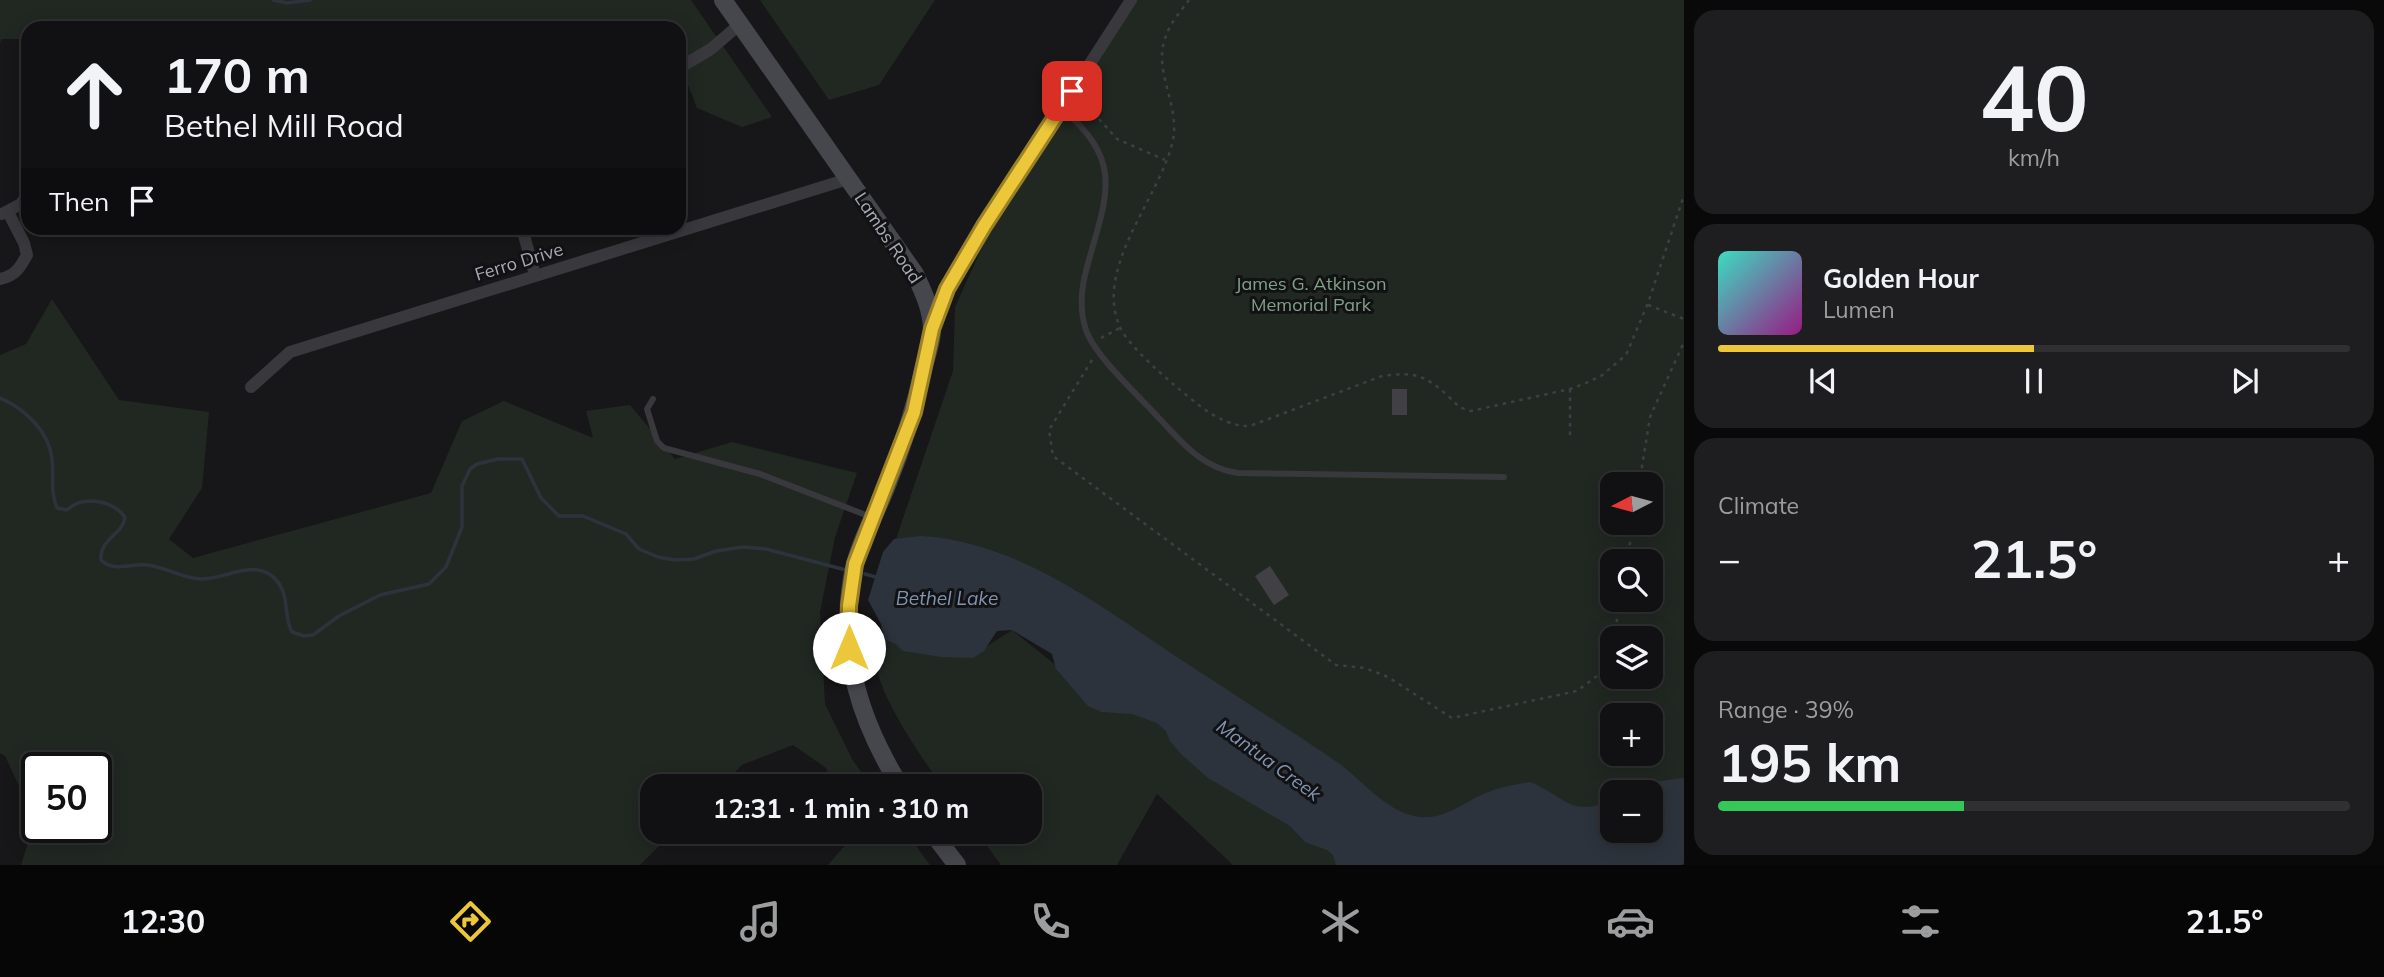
<!DOCTYPE html>
<meta charset="utf-8">
<style>
body{margin:0;font-family:Mulish,sans-serif;background:#1e1e20;color:#f1f3f6;height:100vh;display:flex;flex-direction:column;font-size:26px;white-space:nowrap}
*{box-sizing:border-box;margin:0}
p{font-size:23px;color:#9c9d9f}
.icon{flex:none;width:38px;height:38px;fill:none;stroke:currentColor;stroke-width:2;stroke-linecap:round;stroke-linejoin:round}
.map{position:relative;flex:1;overflow:hidden}
.sheet{display:flex;flex-direction:column;gap:10px;padding:10px;background:#09090a;width:700px}
.sheet>*{flex:none}
.hud{position:absolute;left:21px;top:21px;width:665px;height:214px;border-radius:21px;box-shadow:0 4px 18px #0003,0 0 0 2px #303032;background:#111012;color:#f1f3f6;overflow:hidden}
.needle{width:46px;rotate:264deg}
.buttons{position:absolute;left:1600px;top:472px;display:grid;gap:14px}
.buttons a{display:grid;place-items:center;width:63px;height:63px;border-radius:14px;background:#111012;box-shadow:0 4px 18px #0003,0 0 0 2px #303032;font-size:35px}
.speed{position:absolute;left:21px;top:752px;display:flex;gap:14px;font-size:35px;font-weight:700;text-align:center}
.speed>*{display:grid;place-content:center;width:91px;height:91px;border-radius:50%;background:#111012;box-shadow:0 4px 18px #0003,0 0 0 2px #303032;line-height:1}
.speed .limit{border:4px solid #111;border-radius:10px;background:#fff;color:#111}
.pin{position:absolute;display:grid;place-items:center;width:60px;height:60px;color:#fff;margin:-30px;border-radius:14px;box-shadow:0 4px 10px #0006}
.me{position:absolute;width:77px;margin:-38px;rotate:0deg;stroke-linejoin:round;filter:drop-shadow(0 0 5px #0008)}
.turn{display:flex;align-items:center;gap:24px;height:147px;padding:0 28px;font-size:32px}
.turn .icon{width:91px;height:91px;stroke-width:2.5}
.turn b{display:block;font-size:49px;line-height:60px}
.then{display:flex;align-items:center;height:66px;padding:0 28px;background:#0003;gap:14px;font-size:26px}
.big{font-size:52px;font-weight:700;line-height:1.1}
.sheet .card{flex:1;display:flex;flex-direction:column;justify-content:center;gap:10px;min-width:0;padding:0 24px;border-radius:21px;background:#1e1e20}
.sheet .dial{align-items:center;gap:0}
.dial b{font-size:91px;line-height:1}
.song{display:flex;align-items:center;gap:21px}
.cover{width:84px;height:84px;border-radius:10px;background:linear-gradient(135deg,hsl(170 70% 55%),hsl(310 70% 35%))}
.played{height:7px;border-radius:4px;background:linear-gradient(90deg,#edc73a 50%,#303032 50%)}
.keys{display:flex;justify-content:space-around;direction:ltr}
.heat{display:flex;justify-content:space-between;align-items:center;font-size:38px;direction:ltr}
.charge{height:10px;border-radius:5px;background:linear-gradient(90deg,#34c759 39%,#303032 0)}
.trip{position:absolute;left:640px;top:774px;width:402px;height:70px;border-radius:21px;background:#111012;box-shadow:0 4px 18px #0003,0 0 0 2px #303032;font-weight:700;line-height:70px;text-align:center}
.tab-bar{display:flex;height:112px;justify-content:space-around;align-items:center;background:#070607;color:#9c9d9f}
.tab-bar .icon{width:49px;height:49px}
.tab-bar .active{color:#edc73a}
.tab-bar b{font-size:32px;color:#f1f3f6}
main{display:flex;flex:1;min-height:0}
.map>svg:first-child{display:block}
</style>
<main>
<div class="map">
<svg width="1684" height="865" viewBox="0 0 1684 865">
<rect width="100%" height="100%" fill="#171618"/>
<!-- green -->
<g fill="#212822" fill-rule="evenodd">
<path d="M0,0H691L772,117L742,127L697,108L681,67L679,68V28H565L562,22L535,28H28V39H2L0,42Z"/>
<path d="M760,0H935L879,85L829,100Z"/>
<path d="M1137,0H1684V865H1233L1157,794L1117,865H1001L976,831H1031V786H942C922,758 878,695 876,662C876,648 881,632 882,618L969,658L1012,630L1114,712L1076,590L896,539L953,371L955,307L991,228ZM1612,485H1650V523H1612ZM1612,562H1650V600H1612ZM1612,639H1650V677H1612ZM1612,716H1650V754H1612ZM1612,793H1650V831H1612Z"/>
<path d="M52,299L119,400L209,412L202,488L169,539L193,558L431,493L462,421L504,401L593,438L586,411L630,405L675,459L732,442L857,473L835,537L820,612L825,704L852,759L871,786H833L826,768L793,745L742,765L721,786H653V831H674L640,865H21L35,820L5,756L0,753V355L26,344ZM37,768H96V828H37Z"/>
<path d="M851,831H905L930,865H828L853,836Z"/>
</g>
<!-- water -->
<path fill="#2d333c" d="M921,536C1018,542 1099,605 1177,657C1230,692 1284,726 1337,762C1363,780 1386,813 1420,817C1442,819 1460,806 1479,796C1495,788 1512,785 1530,782C1567,797 1567,817 1612,801V831H1650V793H1630L1660,781L1684,778V863L1681,865H1336L1333,855L1327,850L1305,842L1290,826L1208,778L1181,754L1170,741L1166,731L1157,723L1132,714L1102,712L1088,706L1056,669L1052,654L1012,630L997,631L984,651L973,658L941,657L903,651L896,644L884,639L882,626L868,600L883,552L894,539Z"/>
<g fill="none" stroke-linecap="round" stroke-linejoin="round">
<!-- stream -->
<g stroke="#2d333c" stroke-width="3.5">
<path d="M273,0L287,3L310,0"/>
<path d="M0,398C24,408 49,431 52,459C54,476 50,492 57,508L67,510C83,495 112,500 125,517C123,535 99,539 101,560C114,573 131,563 147,565C165,567 182,578 200,579C225,580 257,556 277,581C290,596 283,616 292,632L304,636L313,635L339,616L380,595L429,584L446,567L462,527V486L470,469L477,464L498,459H522L541,498L559,516H583L626,534L639,549L658,557L675,560L694,559L716,551L743,547L766,549L846,570"/>
<path d="M865,574L879,578"/>
</g>
</g>
<!-- building -->
<g fill="#414145">
<rect x="1392" y="389" width="15" height="26"/>
<path d="M1270,566L1289,595L1274,605L1255,576Z"/>
</g>
<g fill="none" stroke-linecap="round" stroke-linejoin="round">
<!-- path -->
<g stroke="#3e3f44" stroke-width="2.5" stroke-dasharray="3.5 5" stroke-linecap="butt">
<path d="M1189,0C1181,11 1170,23 1166,36C1152,70 1180,104 1173,140C1160,198 1095,265 1119,325C1126,343 1158,371 1173,384C1195,402 1221,427 1250,426L1382,376C1414,372 1424,374 1448,396C1455,403 1460,409 1471,411L1570,389L1586,383L1601,376L1626,355L1648,303L1684,195"/>
<path d="M1082,100L1117,139L1165,160"/>
<path d="M1648,305L1684,319"/>
<path d="M1101,338L1120,328"/>
<path d="M1092,360L1049,430L1053,456L1336,665L1365,668L1388,677L1452,718L1577,691L1610,666L1612,655"/>
<path d="M1570,389V439"/>
<path d="M1639,485L1650,417L1684,342"/>
<path d="M1627,562L1633,523"/>
<path d="M1614,639L1620,600"/>
</g>
<!-- service -->
<g stroke="#38383d" stroke-width="6">
<path d="M1062,109C1126,162 1106,197 1087,267C1081,288 1079,309 1086,330C1095,356 1137,394 1157,416C1181,441 1201,468 1238,473L1504,477"/>
<path d="M653,399L647,409L657,441L664,448L760,474L871,517"/>
</g>
<!-- minor -->
<g stroke="#38383d" stroke-width="12">
<path d="M679,68L711,49L740,24"/>
<path d="M2,214L21,204L28,193"/>
<path d="M522,228L535,275"/>
<path d="M0,279C15,276 20,268 27,255L24,243L8,212"/>
<path d="M933,326L947,289L960,265L1131,0"/>
<path d="M251,387L290,352L848,179"/>
</g>
<!-- secondary -->
<g stroke="#46474d" stroke-width="18">
<path d="M723,0L915,274C923,291 932,310 932,330C932,342 927,355 924,366C915,408 902,449 886,488C874,518 857,546 852,578C839,656 860,720 900,786"/>
<path d="M931,831L957,865"/>
</g>
</g>
<g fill="none" stroke-linecap="round" stroke-linejoin="round">
<defs>
<path id="route" d="M849,648V606L855,564L914,412L932,329L947,289L984,226L1072,91"/>
</defs>
<!-- route casing -->
<use href="#route" stroke="#9a8126" stroke-width="18"/>
<!-- route -->
<use href="#route" stroke="#edc73a" stroke-width="12"/>
</g>
<g text-anchor="middle" stroke-width="6" stroke-linejoin="round" paint-order="stroke">
<!-- street labels -->
<g font-size="18" fill="#a9acb8" stroke="#121113">
<text transform="translate(888 238) rotate(56)" y="6">Lambs Road</text>
<text transform="translate(519 262) rotate(-17)" y="6">Ferro Drive</text>
</g>
<!-- park labels -->
<g font-size="18" fill="#80a287" stroke="#121113">
<text x="1311" y="290">James G. Atkinson<tspan x="1311" dy="21">Memorial Park</tspan></text>
</g>
<!-- water labels -->
<g font-size="19" font-style="italic" fill="#8195b2" stroke="#121113">
<text x="947" y="605">Bethel Lake</text>
<text transform="translate(1269 760) rotate(36)" y="7">Mantua Creek</text>
</g>
</g>
</svg>
<div class="buttons">
<a><svg class="needle" viewBox="-14 -14 28 28"><path d="M0-13l5 13h-10z" fill="#e53935"/><path d="M0 13l5-13h-10z" fill="#9c9d9f"/></svg></a>
<a><svg class="icon" aria-label="search" viewBox="0 0 24 24"><circle cx="10" cy="10" r="6"/><path d="M15 15l6 6"/></svg></a>
<a><svg class="icon" aria-label="layers" viewBox="0 0 24 24"><path d="M12 4l9 5-9 5-9-5zM3 14l9 5 9-5"/></svg></a>
<a>+</a>
<a>−</a>
</div>
<div class="speed"><div class="limit">50</div></div>
<div class="pin" style="left:1072px;top:91px;background:#d93025"><svg class="icon" aria-label="arrive" viewBox="0 0 24 24"><path d="M6 21V4h12l-3 4 3 4H6"/></svg></div>
<svg class="me" style="left:849px;top:648px" viewBox="-20 -20 40 40"><circle r="19" fill="#fff"/><path d="M0-13L10 11 0 6-10 11z" fill="#edc73a"/></svg>
<div class="trip">12:31 · 1 min · 310 m</div>
<div class="hud">
<div class="turn"><svg class="icon" aria-label="ahead" viewBox="0 0 24 24"><path d="M12 20V5M6 11l6-6 6 6"/></svg><div><b>170 m</b>Bethel Mill Road</div></div>
<div class="then">Then<svg class="icon" aria-label="arrive" viewBox="0 0 24 24"><path d="M6 21V4h12l-3 4 3 4H6"/></svg></div>
</div>
</div>
<section class="sheet">
<div class="card dial"><b>40</b><p>km/h</p></div>
<div class="card">
<div class="song"><i class="cover"></i><div><b>Golden Hour</b><p>Lumen</p></div></div>
<div class="played"></div>
<div class="keys"><svg class="icon" aria-label="previous" viewBox="0 0 24 24"><path d="M18 5L8 12l10 7zM5 5v14"/></svg><svg class="icon" aria-label="pause" viewBox="0 0 24 24"><path d="M8 5v14M16 5v14"/></svg><svg class="icon" aria-label="next" viewBox="0 0 24 24"><path d="M6 5l10 7-10 7zM19 5v14"/></svg></div>
</div>
<div class="card"><p>Climate</p>
<div class="heat"><a>−</a><b class="big">21.5°</b><a>+</a></div>
</div>
<div class="card"><p>Range · 39%</p><b class="big">195 km</b><div class="charge"></div></div>
</section>
</main>
<nav class="tab-bar">
<b>12:30</b>
<svg class="icon active" aria-label="directions" viewBox="0 0 24 24"><path d="M12 3l9 9-9 9-9-9zM9 14v-3h6M13 9l2 2-2 2"/></svg>
<svg class="icon" aria-label="music" viewBox="0 0 24 24"><path d="M9 18V5l10-2v13"/><circle cx="6" cy="18" r="3"/><circle cx="16" cy="16" r="3"/></svg>
<svg class="icon" aria-label="phone" viewBox="0 0 24 24"><path d="M5 4h4l2 5-3 2q2 4 5 5l2-3 5 2v4C11 20 4 13 5 4z"/></svg>
<svg class="icon" aria-label="climate" viewBox="0 0 24 24"><path d="M12 3v18M4 7l16 10M4 17L20 7"/></svg>
<svg class="icon" aria-label="car" viewBox="0 0 24 24"><path d="M5 17H2v-5l4-1 3-4h7l3 4 3 1v5h-3M9 17h6M6 11h13"/><circle cx="7" cy="17" r="2"/><circle cx="17" cy="17" r="2"/></svg>
<svg class="icon" aria-label="filters" viewBox="0 0 24 24"><path d="M4 7h16M4 17h16"/><circle cx="9" cy="7" r="2"/><circle cx="15" cy="17" r="2"/></svg>
<b>21.5°</b>
</nav>
